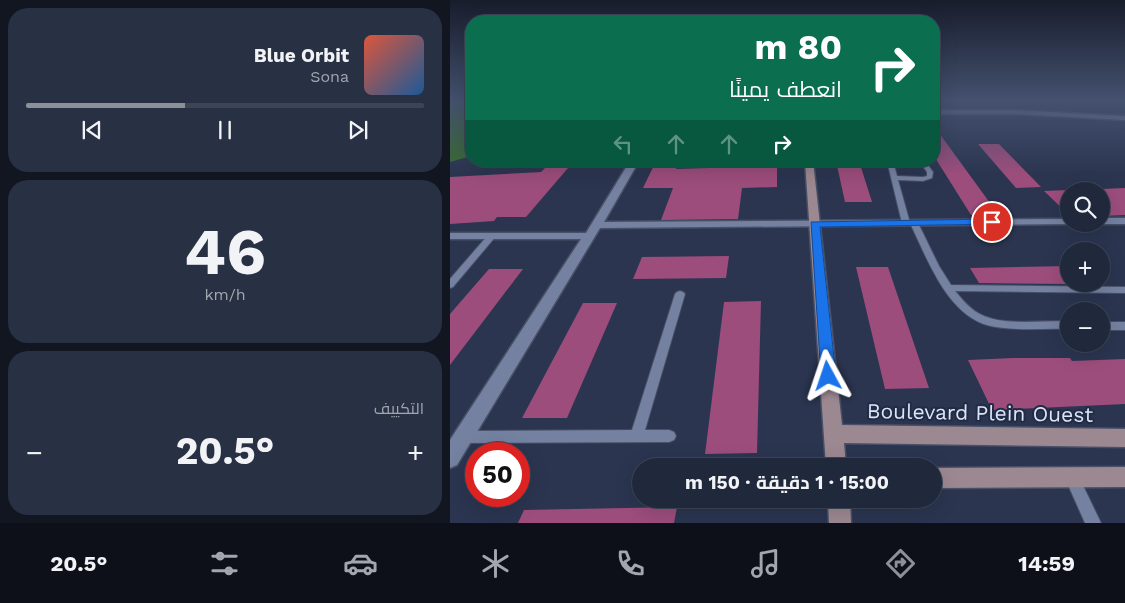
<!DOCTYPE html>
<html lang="ar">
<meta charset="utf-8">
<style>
body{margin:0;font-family:"Work Sans",Cairo,sans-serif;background:#283043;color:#f1f3f6;direction:rtl;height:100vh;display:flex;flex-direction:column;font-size:19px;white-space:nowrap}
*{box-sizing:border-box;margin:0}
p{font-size:16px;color:#a2a6af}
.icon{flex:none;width:28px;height:28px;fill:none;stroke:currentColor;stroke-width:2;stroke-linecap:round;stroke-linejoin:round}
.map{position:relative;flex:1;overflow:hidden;direction:ltr}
.sheet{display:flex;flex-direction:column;gap:8px;padding:8px;background:#121621;width:450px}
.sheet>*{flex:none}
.hud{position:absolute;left:15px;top:15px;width:475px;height:152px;border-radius:20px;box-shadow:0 5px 20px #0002,0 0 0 1px #3d4456;direction:rtl;background:#0b6e4f;color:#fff;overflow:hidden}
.tools{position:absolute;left:610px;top:182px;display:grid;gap:10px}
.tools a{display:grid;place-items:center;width:50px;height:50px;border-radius:50%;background:#20283c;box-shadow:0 5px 20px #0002,0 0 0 1px #3d4456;font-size:25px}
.speed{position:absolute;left:15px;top:442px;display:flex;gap:10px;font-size:25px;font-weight:700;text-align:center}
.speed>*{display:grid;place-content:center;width:65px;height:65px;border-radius:50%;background:#20283c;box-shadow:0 5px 20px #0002,0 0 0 1px #3d4456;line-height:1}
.speed .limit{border:8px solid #d22;background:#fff;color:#111}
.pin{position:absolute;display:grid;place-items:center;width:42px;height:42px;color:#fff;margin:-21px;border:2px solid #fff;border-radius:50%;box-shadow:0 1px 5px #0007}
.me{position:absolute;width:55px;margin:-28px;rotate:355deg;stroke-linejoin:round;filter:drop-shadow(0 0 4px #0008)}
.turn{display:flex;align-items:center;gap:18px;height:105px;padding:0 15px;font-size:22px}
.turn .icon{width:65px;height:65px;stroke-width:2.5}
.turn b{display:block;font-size:35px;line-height:42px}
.lanes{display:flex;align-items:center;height:48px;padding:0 15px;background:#0003;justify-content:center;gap:25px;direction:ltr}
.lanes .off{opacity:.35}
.big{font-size:38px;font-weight:700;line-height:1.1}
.sheet .card{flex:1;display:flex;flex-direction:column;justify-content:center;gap:8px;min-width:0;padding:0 18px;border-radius:20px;background:#283043}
.sheet .dial{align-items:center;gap:0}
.dial b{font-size:65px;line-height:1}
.song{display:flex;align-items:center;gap:15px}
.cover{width:60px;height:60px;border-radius:8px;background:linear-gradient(135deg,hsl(10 70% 55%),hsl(210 70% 35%))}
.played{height:5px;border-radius:2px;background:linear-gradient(90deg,#8c9099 40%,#3d4456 40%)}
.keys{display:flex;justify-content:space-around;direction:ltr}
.heat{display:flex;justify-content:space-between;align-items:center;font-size:28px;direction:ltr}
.trip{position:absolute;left:182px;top:458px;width:310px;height:50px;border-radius:25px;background:#20283c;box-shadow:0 5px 20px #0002,0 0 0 1px #3d4456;font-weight:700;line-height:50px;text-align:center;direction:rtl}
.dock{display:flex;height:80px;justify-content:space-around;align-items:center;background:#0d1018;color:#a2a6af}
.dock .icon{width:35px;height:35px}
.dock .selected{color:#8c9099}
.dock b{font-size:22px;color:#f1f3f6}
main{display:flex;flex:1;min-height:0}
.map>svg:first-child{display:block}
</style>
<main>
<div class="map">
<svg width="675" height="523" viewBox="0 0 675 523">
<rect width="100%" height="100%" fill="#2b3550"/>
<!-- green -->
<path fill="#376c2f" d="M0,101H21V156L0,162Z"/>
<!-- building -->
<g fill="#9c4d7c">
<path d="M484,126L548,214L521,215L484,156Z"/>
<path d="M528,144H549L591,187L566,188Z"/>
<path d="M206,161H229L226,169L259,168L260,161H327V187L292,188L288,219L211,220L223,188H193Z"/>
<path d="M386,161H409L422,202H395Z"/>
<path d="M95,168H118L76,217H47L44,221L0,224V177L91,172Z"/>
<path d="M675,188V215L651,216V189Z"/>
<path d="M619,190V215L594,191Z"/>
<path d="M279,256L276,278L183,279L192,257Z"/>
<path d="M619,266V284L529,283L520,268Z"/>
<path d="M406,267H438L479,388L435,389Z"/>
<path d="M39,269H73L0,365V314Z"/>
<path d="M311,301L307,453L255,454L274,302Z"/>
<path d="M133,303H167L117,418H72Z"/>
<path d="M563,358H620L622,361L675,359V404L542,410L518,360Z"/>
<path d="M227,507L224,523H68L74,510Z"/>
</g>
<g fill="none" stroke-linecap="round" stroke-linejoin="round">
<defs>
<g id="service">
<path d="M437,161H443L447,176L473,177L477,176V172L469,161H475L483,172L482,178L473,181L448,180L460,223L459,225H456L452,223Z"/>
<path d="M461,221H464L468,223L489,266L501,285L675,287V293L505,291C512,299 519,308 528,313C552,327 592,320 619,321V329C595,328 570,331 546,327C499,321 478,260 460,223Z"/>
<path d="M39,234H42L46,236L3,287L0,288V279Z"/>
<path d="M230,291L233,292L235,294L195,430H219L224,432L226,436L224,440L219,442L14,443L9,441L7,437L9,433L14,431L182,430L225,294L227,292Z"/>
<rect x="651" y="322" width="24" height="8"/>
<path d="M622,471L627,473L651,523H635L615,478L617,473Z"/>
</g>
<g id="minor">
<path d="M484,110H566L675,116V120L566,114H484Z"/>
<path d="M180,161H189L154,222L619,219V224H623L150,228L7,465L0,468V440L131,239H0V233H136Z"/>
<path d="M651,218H675V224H649H651Z"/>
</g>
<g id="secondary">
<path d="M355,161H363L392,425L675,429V447L394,443L396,466H376Z"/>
<path d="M675,467V487L484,488V468Z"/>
<path d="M378,499H400L401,523H379Z"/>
</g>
</defs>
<!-- service casing -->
<use href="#service" stroke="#485067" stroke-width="2"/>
<!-- minor casing -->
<use href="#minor" stroke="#485067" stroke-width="3"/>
<!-- secondary casing -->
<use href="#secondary" stroke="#485067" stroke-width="3"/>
<!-- service -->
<use href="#service" fill="#7481a0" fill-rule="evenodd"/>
<!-- minor -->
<use href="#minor" fill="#7481a0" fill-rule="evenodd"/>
<!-- secondary -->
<use href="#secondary" fill="#9c8891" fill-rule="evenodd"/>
</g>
<!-- sky -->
<linearGradient id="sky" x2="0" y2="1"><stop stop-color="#181d2c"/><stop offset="0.58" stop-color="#44516f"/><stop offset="1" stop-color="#44516f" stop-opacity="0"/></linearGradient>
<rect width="675" height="174" fill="url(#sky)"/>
<!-- route -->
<path fill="#1a73e8" stroke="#114b97" d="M542,219L547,222L545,224L370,227L386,376L384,381L378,383L373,381L371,376L361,222Z"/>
<g text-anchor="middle" stroke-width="4" stroke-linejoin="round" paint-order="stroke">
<!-- near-street labels -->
<g font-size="21" fill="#dde4f6" stroke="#212b45">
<text transform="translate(530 413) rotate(1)" y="7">Boulevard Plein Ouest</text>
</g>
</g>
</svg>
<div class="tools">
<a><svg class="icon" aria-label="search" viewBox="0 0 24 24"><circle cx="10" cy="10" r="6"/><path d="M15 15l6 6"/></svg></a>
<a>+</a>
<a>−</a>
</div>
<div class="speed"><div class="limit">50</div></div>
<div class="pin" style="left:542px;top:222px;background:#d93025"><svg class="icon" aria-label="arrive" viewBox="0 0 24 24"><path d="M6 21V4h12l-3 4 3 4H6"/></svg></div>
<svg class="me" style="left:378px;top:376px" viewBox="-20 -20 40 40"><path d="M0-17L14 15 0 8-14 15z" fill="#1a73e8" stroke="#fff" stroke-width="4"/></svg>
<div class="trip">15:00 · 1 دقيقة · 150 m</div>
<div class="hud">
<div class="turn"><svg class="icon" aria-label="right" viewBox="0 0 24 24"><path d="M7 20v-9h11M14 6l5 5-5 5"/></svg><div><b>80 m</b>انعطف يمينًا</div></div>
<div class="lanes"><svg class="icon off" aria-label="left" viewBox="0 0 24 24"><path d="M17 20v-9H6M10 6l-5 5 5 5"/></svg><svg class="icon off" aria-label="ahead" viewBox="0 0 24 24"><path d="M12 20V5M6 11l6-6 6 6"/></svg><svg class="icon off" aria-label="ahead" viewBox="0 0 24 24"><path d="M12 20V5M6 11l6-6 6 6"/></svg><svg class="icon" aria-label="right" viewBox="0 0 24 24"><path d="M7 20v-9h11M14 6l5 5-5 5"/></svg></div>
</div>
</div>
<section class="sheet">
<div class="card">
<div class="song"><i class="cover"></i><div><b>Blue Orbit</b><p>Sona</p></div></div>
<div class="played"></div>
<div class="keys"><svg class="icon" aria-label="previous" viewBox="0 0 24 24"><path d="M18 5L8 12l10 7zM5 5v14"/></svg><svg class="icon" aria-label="pause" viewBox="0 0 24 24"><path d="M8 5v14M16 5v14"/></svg><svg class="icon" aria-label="next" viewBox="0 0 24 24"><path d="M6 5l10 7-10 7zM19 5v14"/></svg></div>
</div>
<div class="card dial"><b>46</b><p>km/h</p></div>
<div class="card"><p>التكييف</p>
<div class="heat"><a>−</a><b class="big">20.5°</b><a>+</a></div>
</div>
</section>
</main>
<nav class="dock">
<b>14:59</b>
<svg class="icon selected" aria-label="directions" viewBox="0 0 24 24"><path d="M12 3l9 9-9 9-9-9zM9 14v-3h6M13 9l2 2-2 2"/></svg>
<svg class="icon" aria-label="music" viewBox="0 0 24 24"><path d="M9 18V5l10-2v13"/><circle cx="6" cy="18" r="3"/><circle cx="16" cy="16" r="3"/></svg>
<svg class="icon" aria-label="phone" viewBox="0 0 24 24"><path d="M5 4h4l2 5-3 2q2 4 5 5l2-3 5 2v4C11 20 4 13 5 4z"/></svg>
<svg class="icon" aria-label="climate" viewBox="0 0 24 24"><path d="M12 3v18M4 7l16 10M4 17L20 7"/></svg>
<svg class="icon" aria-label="car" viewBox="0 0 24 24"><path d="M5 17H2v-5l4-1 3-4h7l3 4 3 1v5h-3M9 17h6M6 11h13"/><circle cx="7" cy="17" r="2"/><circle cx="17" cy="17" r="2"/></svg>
<svg class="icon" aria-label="filters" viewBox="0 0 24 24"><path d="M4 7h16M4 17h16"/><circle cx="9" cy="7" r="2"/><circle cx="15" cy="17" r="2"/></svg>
<b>20.5°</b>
</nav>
